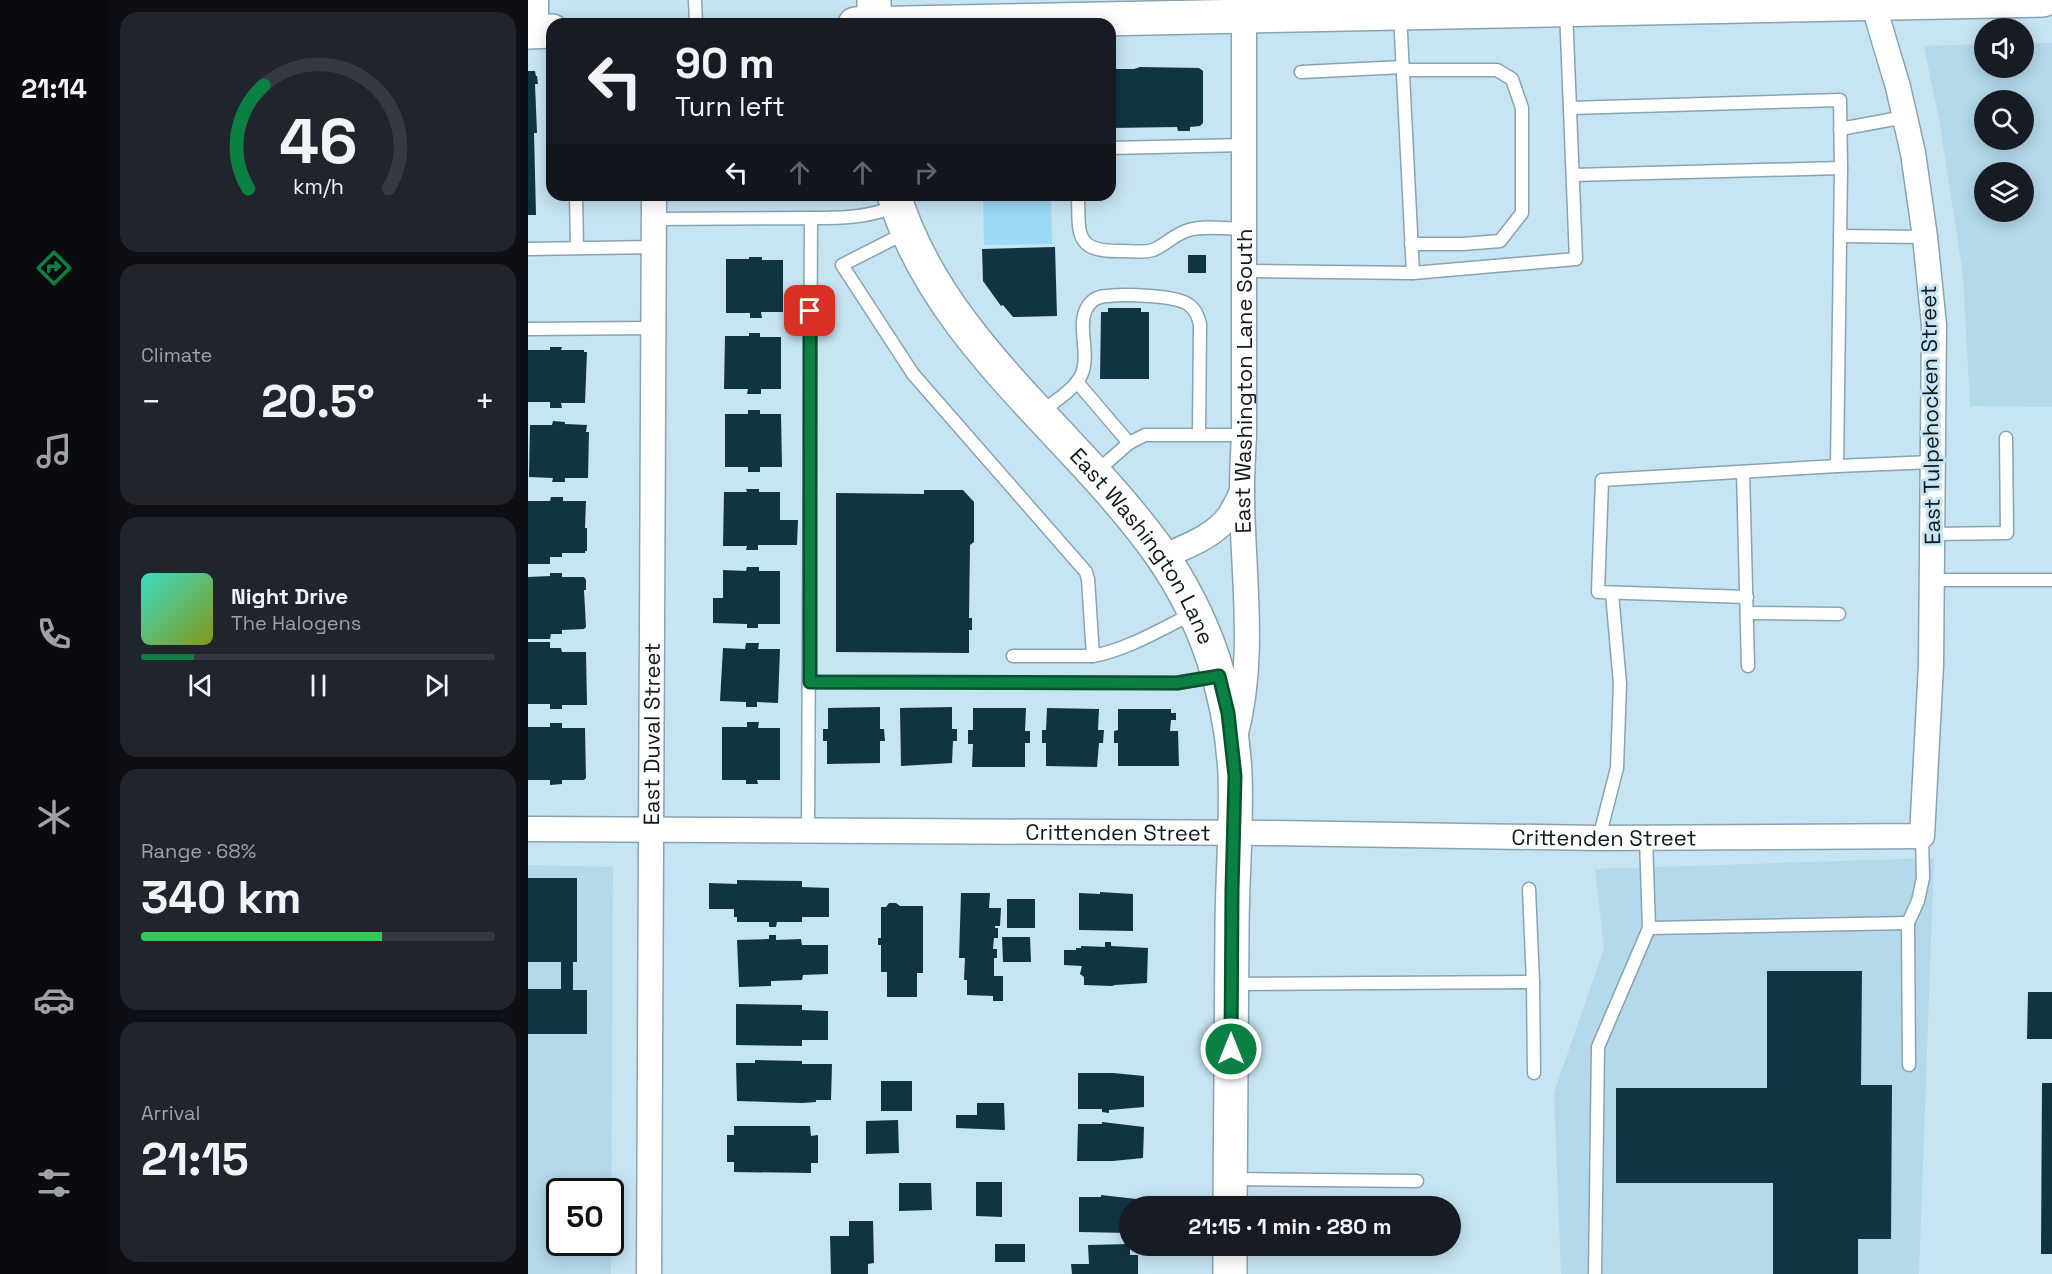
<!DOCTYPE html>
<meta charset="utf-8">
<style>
body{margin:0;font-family:"Space Grotesk",sans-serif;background:#20242c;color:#f1f3f6;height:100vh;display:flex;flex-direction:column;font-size:22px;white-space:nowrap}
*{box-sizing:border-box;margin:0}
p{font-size:20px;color:#9ea1a6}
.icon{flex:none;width:33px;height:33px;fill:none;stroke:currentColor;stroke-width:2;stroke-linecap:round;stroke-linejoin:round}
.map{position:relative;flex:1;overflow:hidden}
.drawer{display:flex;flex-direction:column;gap:12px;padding:12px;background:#0d0f14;width:420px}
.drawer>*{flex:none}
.banner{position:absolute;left:18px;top:18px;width:570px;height:183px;border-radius:18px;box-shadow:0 3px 15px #0003;background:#171b24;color:#f1f3f6;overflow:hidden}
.fabs{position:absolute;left:1446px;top:18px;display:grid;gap:12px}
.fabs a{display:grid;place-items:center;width:60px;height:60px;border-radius:50%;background:#171b24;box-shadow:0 3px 15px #0003;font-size:30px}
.speed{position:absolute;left:18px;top:1178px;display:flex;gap:12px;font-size:30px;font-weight:700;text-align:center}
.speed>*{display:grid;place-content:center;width:78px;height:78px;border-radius:50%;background:#171b24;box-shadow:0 3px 15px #0003;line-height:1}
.speed .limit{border:3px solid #111;border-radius:9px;background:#fff;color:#111}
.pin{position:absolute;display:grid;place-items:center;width:51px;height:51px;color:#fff;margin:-26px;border-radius:12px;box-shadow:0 3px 9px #0006}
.me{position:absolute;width:66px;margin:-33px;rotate:0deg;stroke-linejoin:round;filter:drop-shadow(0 0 4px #0008)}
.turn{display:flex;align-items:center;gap:21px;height:126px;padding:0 30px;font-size:27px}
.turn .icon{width:78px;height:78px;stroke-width:2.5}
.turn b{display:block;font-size:42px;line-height:51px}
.lanes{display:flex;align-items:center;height:57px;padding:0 30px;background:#0003;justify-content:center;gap:30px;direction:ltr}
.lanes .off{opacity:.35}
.big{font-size:45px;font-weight:700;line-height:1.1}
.drawer .card{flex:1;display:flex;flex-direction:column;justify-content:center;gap:9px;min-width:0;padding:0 21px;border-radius:18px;background:#20242c}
.drawer .dial{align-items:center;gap:0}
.dial svg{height:156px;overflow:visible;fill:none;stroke:#363941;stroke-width:7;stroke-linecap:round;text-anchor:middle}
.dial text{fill:#f1f3f6;stroke:none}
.song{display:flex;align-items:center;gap:18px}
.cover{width:72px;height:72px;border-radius:9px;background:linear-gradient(135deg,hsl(170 70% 55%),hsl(70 70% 35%))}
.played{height:6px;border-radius:3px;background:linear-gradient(90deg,#0b8043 15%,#363941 15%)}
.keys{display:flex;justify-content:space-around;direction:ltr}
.heat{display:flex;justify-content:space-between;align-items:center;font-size:33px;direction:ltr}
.charge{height:9px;border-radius:4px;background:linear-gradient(90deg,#34c759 68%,#363941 0)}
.trip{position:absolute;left:591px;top:1196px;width:342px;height:60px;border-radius:30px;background:#171b24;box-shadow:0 3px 15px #0003;font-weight:700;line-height:60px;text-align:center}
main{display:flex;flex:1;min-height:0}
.tabs{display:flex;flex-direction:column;width:108px;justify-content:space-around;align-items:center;background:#090b0e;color:#9ea1a6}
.tabs .icon{width:42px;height:42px}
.tabs .on{color:#0b8043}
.tabs b{font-size:27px;color:#f1f3f6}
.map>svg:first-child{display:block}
</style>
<main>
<nav class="tabs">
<b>21:14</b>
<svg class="icon on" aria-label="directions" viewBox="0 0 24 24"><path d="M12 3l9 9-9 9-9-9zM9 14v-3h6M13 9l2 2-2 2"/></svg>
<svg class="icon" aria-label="music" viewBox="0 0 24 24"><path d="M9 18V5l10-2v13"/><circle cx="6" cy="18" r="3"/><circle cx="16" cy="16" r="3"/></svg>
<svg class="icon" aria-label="phone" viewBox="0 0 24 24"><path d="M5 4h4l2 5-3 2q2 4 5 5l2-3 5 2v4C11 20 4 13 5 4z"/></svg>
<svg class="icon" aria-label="climate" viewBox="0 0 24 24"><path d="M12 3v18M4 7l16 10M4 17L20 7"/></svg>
<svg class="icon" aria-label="car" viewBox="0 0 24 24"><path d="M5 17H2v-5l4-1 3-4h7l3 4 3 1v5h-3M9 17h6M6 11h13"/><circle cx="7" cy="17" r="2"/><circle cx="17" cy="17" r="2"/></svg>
<svg class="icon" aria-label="filters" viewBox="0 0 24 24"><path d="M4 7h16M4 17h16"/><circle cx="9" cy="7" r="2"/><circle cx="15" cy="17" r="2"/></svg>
</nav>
<section class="drawer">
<div class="card dial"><svg viewBox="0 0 100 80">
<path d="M14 69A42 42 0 1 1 86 69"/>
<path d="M14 69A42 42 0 0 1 22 16" stroke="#0b8043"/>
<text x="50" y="56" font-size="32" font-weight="700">46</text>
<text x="50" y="72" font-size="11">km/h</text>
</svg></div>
<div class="card"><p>Climate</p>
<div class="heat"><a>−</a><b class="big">20.5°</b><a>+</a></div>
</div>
<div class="card">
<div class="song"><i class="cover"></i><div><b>Night Drive</b><p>The Halogens</p></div></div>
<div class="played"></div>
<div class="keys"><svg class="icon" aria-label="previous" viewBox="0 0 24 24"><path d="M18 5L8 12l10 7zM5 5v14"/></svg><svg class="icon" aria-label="pause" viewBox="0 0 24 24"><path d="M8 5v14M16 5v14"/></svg><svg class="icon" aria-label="next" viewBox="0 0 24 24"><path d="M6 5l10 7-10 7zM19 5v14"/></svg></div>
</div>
<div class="card"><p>Range · 68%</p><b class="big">340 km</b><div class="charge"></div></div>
<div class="card"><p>Arrival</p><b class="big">21:15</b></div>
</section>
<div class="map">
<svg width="1524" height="1274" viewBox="0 0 1524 1274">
<rect width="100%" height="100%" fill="#c7e4f2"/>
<!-- built -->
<g fill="#b4d9eb" fill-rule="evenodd">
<path d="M1496,43H1524V407L1442,406L1435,275L1412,125L1396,46L1456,44V68H1496ZM1456,100H1496V140H1456ZM1456,172H1496V212H1456Z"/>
<path d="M1406,858L1391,1274H1033L1026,1093L1076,948L1067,869Z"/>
<path d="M0,865L85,867L83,1274H0ZM32,1191H82V1242H32Z"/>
</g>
<!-- green -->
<path fill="#9cd9f5" d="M455,195H523L524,244L456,245Z"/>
<!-- building -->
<g fill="#113442">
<path d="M612,67L671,68L675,71V123L672,126L662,127V131H650L649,127L582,128V69H606Z"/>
<path d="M0,71H7L8,76H9L10,84H7L9,133H6L8,215H0Z"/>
<path d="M527,247L529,316L485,317L475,305L473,306L455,281L454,249Z"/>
<rect x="660" y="255" width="18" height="18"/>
<path d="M221,257H234V260H255V312H233L234,318H222V313H198V259H221Z"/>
<path d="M580,308H613V312H621V379H572L573,312H580Z"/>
<path d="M221,333H232V337H253V389H233V394H219L220,389H196L197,336H221Z"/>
<path d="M22,347H34L33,350H56V352H59L57,403H33L34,408H22V402H0V350H22Z"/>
<path d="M220,410H232V414H253L254,467H232V472H220V467H197V414H220Z"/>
<path d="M25,421L37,422V424L59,425L58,432H61L60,478H37V482H24L25,478L1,477L2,425H24Z"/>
<path d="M218,489H231V492H252V520H270L269,545H230V550H218L219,546H195L196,492H219Z"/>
<path d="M396,490H435L446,502V542L442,545L441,618H444V630H441V653L308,652V493L396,494Z"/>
<path d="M23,497H35V501H58L57,528H59V551H57V553H34V557H22V564H0V501H22Z"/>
<path d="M219,567H231V571H252V624H230V628H219V624L185,623V598H195V570L218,571Z"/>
<path d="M22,573H34V577H56L58,580V590H56L58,627L56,629L34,630V634H23L22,639H0V577L22,576Z"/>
<path d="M0,642H22V648H33L34,652H58L59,705H34V709H22V704H0Z"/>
<path d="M218,643H231L230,649H252L250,703L229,702V707H218V702L192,701L195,648L217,649Z"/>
<path d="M352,707V729H356L357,741H352V763L299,764V741H295V729H300V708Z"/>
<path d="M424,707V729H429V741H425L424,763L373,766L372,708Z"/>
<path d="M445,708H498L497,731H502V743H497V767H444L445,744H440V730H445Z"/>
<path d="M519,708L571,709L570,730H576L575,743H571L569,767L518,766V743H514V730H518Z"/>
<path d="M590,709H643V713H648V720H643L642,731H650L651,766H590V743H586V731L590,730Z"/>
<path d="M219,722H231L230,728H252V780H229L230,784H218V780H194V727H219Z"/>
<path d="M22,723H34V728H57L58,778L56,780H34V784L22,785V780H0V727H22Z"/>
<path d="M0,878H49V962H45V990H59V1034H0V989H33V962H0Z"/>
<path d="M209,880L274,881V887L301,888V917H274V922H249L248,927H241V922H209V917H206V909H181V883L209,884Z"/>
<path d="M572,892L605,894V931L551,930V893L572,894Z"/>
<path d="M433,893H462L461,908H473L472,926H467V928H470V938H466L465,949H469V958H466V976H475V1001H465V996L439,995V980H436L437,958H431Z"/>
<rect x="479" y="899" width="28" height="29"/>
<path d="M361,903H368L372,906H395V973H389V997H359V972H353V945H350V938H353V907H358Z"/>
<path d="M241,935H248V940L273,939L274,945H300V974L275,975L274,980L243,981V986L211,987L209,940L241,939Z"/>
<path d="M474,937H502L503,962H475Z"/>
<path d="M577,942H583V946L620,948L619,983L587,985L584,986L556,985V977L552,974L554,966L536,965V950H548V948H553V946L577,947Z"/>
<path d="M1239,971H1334L1333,1085H1364L1363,1239H1330V1274H1245V1183H1088V1088H1239Z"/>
<path d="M1500,992H1524V1039H1499Z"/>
<path d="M208,1004L274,1005V1010L300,1011V1040H274V1046L208,1045Z"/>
<path d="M227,1060L274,1061V1064H304L303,1100H288V1102L274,1103L209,1101L208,1063H227Z"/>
<path d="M550,1073H585L616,1076V1107L581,1110V1113L574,1112V1109H550Z"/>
<rect x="353" y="1081" width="31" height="30"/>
<path d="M1514,1083H1524V1254H1513Z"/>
<path d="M449,1103H476L477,1130L428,1128V1115H449Z"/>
<path d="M370,1120L371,1153L338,1154V1121Z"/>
<path d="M574,1122L616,1127L615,1158L585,1161H549L550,1124H574Z"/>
<path d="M206,1126H282L283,1136L290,1135V1163H283V1173L206,1172V1162H199V1135H206Z"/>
<path d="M448,1182H474V1217L448,1216Z"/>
<path d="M371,1183H403L404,1210L371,1211Z"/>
<path d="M573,1195L617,1200V1206H602V1233L551,1232V1197H573Z"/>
<path d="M321,1221H345L346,1263L340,1264V1274H303L302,1236H321Z"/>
<rect x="467" y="1244" width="30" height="18"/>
<path d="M602,1244V1255H610V1274H544L543,1264H561L560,1245Z"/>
</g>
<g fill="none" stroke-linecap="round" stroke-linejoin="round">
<defs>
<g id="service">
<path d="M167,0L168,24"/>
<path d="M875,70H969L984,79L994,108V213L972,241L935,244H883"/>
<path d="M773,72L875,67"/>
<path d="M1042,108L1312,100L1313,168L1045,175"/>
<path d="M1312,129L1377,117"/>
<path d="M582,148L716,145"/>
<path d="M1313,168L1309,466L1404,462"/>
<path d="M48,195L49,248"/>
<path d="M550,195C551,234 546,252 593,251C603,251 616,253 625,250C638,245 646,234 661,230C677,225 699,229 716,229"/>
<path d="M283,218C313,218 340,218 368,206"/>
<path d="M126,219L283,218L280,831"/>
<path d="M379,232L314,265L385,374L558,572L560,579L565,656C601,649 633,629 666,613"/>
<path d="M1312,236L1397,237"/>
<path d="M0,249L126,247"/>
<path d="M716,271L885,273L872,14"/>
<path d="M885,273L1048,259L1038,10"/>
<path d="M0,329L126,328"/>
<path d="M549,382L601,443"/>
<path d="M513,412C524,403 540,394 549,382C567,360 546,326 560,306C564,300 571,296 579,296C596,294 649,295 661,305C668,310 670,317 672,324L671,434"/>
<path d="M568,472L601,443L617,435H716"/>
<path d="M1215,472L1220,666"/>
<path d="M1404,534L1479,533L1478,438"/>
<path d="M1403,580H1524"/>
<path d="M1219,597L1070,592L1074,480L1309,466"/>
<path d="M1219,613L1311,614"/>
<path d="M485,656H565"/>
<path d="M282,682L649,683L688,676"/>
<path d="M1071,838L1089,768L1092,684L1084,593"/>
<path d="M1118,838L1121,928L1380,923"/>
<path d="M1001,889L1005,982"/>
<path d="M705,984L1005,982L1006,1073"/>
<path d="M1381,1065L1380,923L1390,901L1395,878L1394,836"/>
<path d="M704,1179L889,1181"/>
<path d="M1067,1274L1070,1047L1121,928"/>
</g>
<g id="minor">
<path d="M8,0V32"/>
<path d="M634,557C657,547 689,536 703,513C707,506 711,499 714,491"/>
<path id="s1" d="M707,737C729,656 714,573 714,490C714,472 715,454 716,435V16"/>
<path id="s2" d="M0,829L746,833L1071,838L1394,836L1403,665L1406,325L1397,237L1385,153L1370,87L1344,0"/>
<path id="s3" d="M121,1274L126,195"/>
</g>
<g id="secondary">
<path d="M346,0V24"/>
<path id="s4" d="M366,195C411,342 546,432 632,553C677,617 703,695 707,773C709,826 704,879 704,931C703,1022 703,1114 702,1206"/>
<path d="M702,1274V1245"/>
</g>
<g id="primary">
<path d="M327,24L1515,0"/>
<path d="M0,32L24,31"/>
</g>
</defs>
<!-- service casing -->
<use href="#service" stroke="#88a3b1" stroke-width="15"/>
<!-- minor casing -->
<use href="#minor" stroke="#88a3b1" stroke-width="27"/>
<!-- secondary casing -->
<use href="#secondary" stroke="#88a3b1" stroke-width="36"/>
<!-- primary casing -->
<use href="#primary" stroke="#88a3b1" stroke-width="36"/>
<!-- service -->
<use href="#service" stroke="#fff" stroke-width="12"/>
<!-- minor -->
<use href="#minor" stroke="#fff" stroke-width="24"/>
<!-- secondary -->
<use href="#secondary" stroke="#fff" stroke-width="33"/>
<!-- primary -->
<use href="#primary" stroke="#fff" stroke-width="33"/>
</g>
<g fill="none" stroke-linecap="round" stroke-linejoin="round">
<defs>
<path id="route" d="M282,311V682L649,683L691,676L700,713L707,776L704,890L703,1049"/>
</defs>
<!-- route casing -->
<use href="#route" stroke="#07532c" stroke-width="15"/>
<!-- route -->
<use href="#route" stroke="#0b8043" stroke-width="10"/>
</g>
<g text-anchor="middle" stroke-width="6" stroke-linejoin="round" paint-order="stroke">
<!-- street labels -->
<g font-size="22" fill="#101b1f" stroke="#c7e4f2">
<text dy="8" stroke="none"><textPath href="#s1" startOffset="357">East Washington Lane South</textPath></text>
<text transform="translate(1402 415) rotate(-91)" y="8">East Tulpehocken Street</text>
<text dy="8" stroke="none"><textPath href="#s4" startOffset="434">East Washington Lane</textPath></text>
<text dy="8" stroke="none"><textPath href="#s3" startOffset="540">East Duval Street</textPath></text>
<text dy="8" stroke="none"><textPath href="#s2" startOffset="590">Crittenden Street</textPath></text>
<text dy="8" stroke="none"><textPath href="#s2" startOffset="1076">Crittenden Street</textPath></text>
</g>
</g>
</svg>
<div class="fabs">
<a><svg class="icon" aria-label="sound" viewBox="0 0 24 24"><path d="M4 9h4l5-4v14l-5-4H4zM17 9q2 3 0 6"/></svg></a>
<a><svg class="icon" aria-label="search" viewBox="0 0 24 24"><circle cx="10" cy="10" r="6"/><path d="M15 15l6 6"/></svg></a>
<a><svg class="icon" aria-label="layers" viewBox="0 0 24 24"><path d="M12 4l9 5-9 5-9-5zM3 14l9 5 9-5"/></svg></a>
</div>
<div class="speed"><div class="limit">50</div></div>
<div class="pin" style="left:282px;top:311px;background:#d93025"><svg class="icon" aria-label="arrive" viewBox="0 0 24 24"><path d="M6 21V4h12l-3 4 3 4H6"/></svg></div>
<svg class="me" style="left:703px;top:1049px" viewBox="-20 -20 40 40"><circle r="17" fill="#0b8043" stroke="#fff" stroke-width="3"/><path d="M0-11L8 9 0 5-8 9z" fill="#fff"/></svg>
<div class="trip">21:15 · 1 min · 280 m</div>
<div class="banner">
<div class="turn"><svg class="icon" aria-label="left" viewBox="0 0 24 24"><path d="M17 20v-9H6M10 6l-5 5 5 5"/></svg><div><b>90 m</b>Turn left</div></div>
<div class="lanes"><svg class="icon" aria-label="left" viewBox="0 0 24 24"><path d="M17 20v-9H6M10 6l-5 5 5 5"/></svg><svg class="icon off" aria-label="ahead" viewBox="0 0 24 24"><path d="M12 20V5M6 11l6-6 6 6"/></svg><svg class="icon off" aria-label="ahead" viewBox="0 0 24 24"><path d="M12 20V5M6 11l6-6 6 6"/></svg><svg class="icon off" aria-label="right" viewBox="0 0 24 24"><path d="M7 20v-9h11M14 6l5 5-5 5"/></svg></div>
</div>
</div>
</main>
